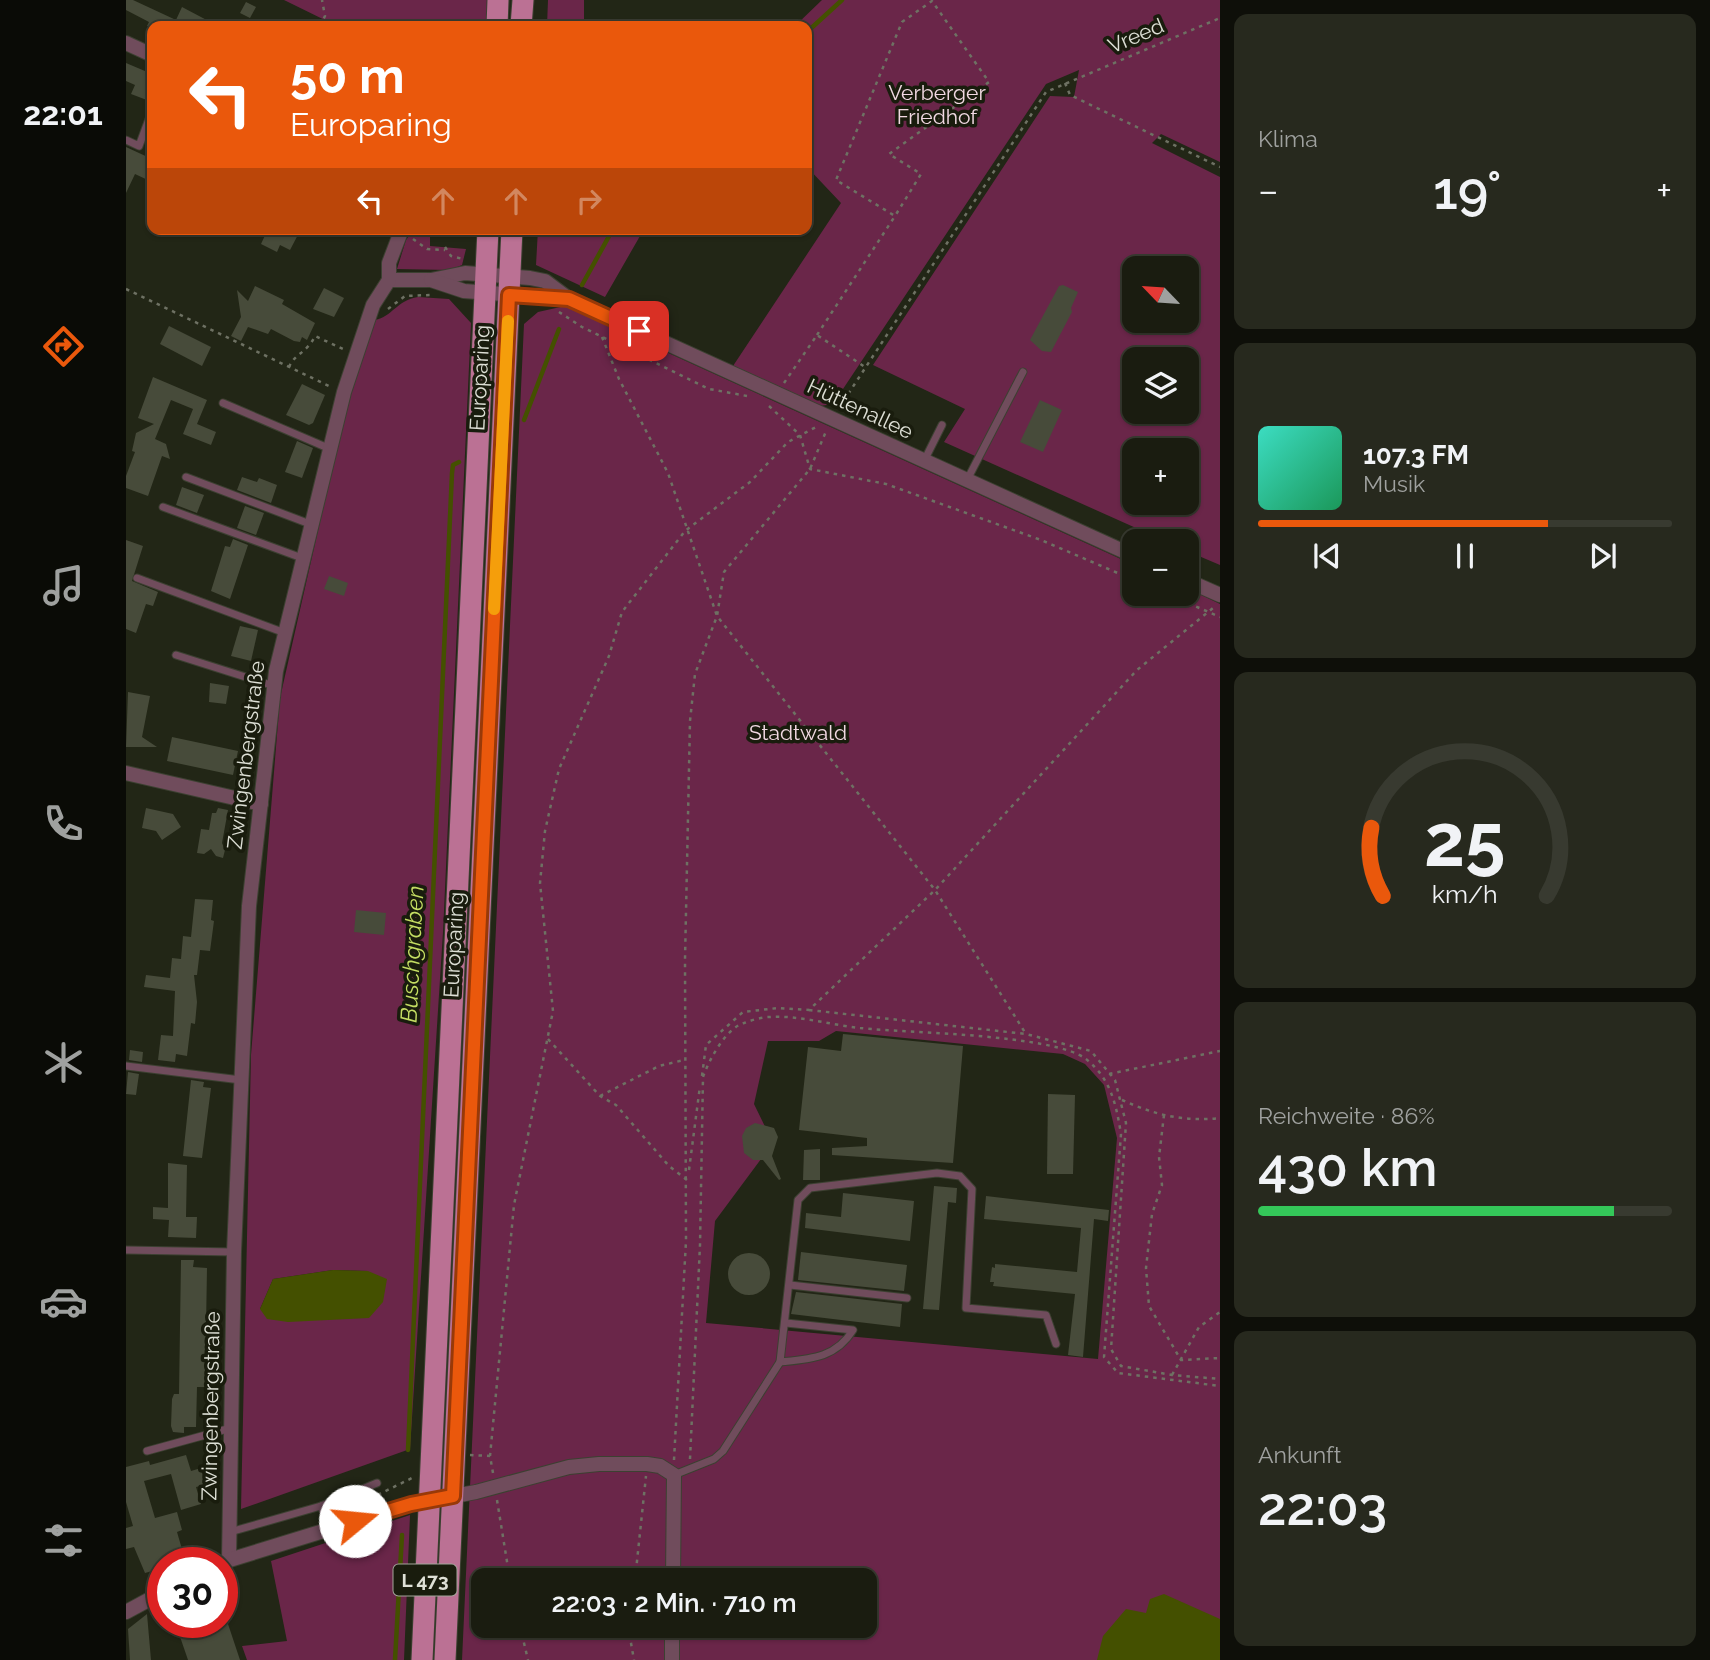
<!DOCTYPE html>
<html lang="de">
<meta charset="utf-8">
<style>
body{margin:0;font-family:Raleway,sans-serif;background:#27291e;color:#f1f3f6;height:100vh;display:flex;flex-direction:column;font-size:26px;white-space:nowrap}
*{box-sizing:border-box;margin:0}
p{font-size:23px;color:#9fa19f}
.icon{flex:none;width:38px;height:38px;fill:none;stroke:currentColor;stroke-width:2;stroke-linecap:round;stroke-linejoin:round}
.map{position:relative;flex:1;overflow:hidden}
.details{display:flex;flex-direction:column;gap:14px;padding:14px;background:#0e0f09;width:490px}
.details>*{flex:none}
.top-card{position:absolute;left:21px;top:21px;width:665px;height:214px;border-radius:14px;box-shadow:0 2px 5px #0004,0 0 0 2px #383a30;background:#ea580c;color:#fff;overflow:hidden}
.needle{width:46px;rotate:295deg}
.controls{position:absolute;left:996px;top:256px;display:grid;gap:14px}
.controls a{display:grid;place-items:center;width:77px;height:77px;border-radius:14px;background:#1a1c10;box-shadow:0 2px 5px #0004,0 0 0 2px #383a30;font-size:35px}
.speed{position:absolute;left:21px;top:1547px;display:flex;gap:14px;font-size:35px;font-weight:700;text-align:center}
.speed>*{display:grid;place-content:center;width:91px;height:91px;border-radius:50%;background:#1a1c10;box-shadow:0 2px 5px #0004,0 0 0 2px #383a30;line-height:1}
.speed .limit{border:10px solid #d22;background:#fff;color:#111}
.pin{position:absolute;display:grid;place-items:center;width:60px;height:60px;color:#fff;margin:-30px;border-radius:14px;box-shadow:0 4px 10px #0006}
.me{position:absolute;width:77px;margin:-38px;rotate:73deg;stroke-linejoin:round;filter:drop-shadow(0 0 5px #0008)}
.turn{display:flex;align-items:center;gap:24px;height:147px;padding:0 28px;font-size:32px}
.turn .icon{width:91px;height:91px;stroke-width:2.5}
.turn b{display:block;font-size:49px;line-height:60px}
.lanes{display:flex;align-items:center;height:66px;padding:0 28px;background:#0003;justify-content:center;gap:35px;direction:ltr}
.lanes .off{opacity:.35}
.big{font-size:52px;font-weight:600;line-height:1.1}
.details .tile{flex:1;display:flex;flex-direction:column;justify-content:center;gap:10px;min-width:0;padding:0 24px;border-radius:14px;background:#27291e}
.details .dial{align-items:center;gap:0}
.dial svg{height:182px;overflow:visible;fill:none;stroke:#383a30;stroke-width:7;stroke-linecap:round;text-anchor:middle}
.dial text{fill:#f1f3f6;stroke:none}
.song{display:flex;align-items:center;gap:21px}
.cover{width:84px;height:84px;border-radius:10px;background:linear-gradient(135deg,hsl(170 70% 55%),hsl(150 70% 35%))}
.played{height:7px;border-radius:4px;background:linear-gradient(90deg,#ea580c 70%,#383a30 70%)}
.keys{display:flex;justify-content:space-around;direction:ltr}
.heat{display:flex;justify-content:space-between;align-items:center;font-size:38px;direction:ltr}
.charge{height:10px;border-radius:5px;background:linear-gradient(90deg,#34c759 86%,#383a30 0)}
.trip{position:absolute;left:345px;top:1568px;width:406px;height:70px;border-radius:14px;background:#1a1c10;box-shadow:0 2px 5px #0004,0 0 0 2px #383a30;font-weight:600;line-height:70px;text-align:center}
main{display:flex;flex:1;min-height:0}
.tab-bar{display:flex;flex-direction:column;width:126px;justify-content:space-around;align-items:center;background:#0a0b06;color:#9fa19f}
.tab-bar .icon{width:49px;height:49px}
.tab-bar .selected{color:#ea580c}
.tab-bar b{font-size:32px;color:#f1f3f6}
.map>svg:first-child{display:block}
</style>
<main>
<nav class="tab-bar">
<b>22:01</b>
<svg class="icon selected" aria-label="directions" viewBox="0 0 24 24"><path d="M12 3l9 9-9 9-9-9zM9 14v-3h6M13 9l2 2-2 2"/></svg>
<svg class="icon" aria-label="music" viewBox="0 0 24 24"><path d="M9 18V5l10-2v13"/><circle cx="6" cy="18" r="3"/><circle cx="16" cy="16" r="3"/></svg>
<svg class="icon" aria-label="phone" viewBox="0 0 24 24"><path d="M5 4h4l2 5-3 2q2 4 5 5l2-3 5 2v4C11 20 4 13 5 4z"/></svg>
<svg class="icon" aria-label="climate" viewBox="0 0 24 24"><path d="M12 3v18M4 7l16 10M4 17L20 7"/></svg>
<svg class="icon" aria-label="car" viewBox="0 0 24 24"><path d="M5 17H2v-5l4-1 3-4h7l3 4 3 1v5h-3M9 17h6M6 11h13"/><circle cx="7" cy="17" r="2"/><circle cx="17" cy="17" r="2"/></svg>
<svg class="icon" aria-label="filters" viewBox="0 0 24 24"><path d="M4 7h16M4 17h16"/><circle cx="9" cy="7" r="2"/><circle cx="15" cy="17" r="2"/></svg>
</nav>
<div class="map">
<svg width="1094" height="1660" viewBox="0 0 1094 1660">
<rect width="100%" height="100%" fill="#222616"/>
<!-- green -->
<g fill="#6a2649" fill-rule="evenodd">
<path d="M158,0H362L360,26L322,20L316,26H211Z"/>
<path d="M422,0H458V26H421Z"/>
<path d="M696,0H1094V162L1035,134L1026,143L1094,177V565L1061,551L1060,541H1039L818,442L839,409L747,365L924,96L948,97L953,70L920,84L707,404L694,406L607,366L715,203L681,167V26H669ZM1008,268H1060V320H1008ZM1008,359H1060V411H1008ZM1008,450H1060V502H1008Z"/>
<path d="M288,229H304V246L340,249L336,265L324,270L271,269L280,240Z"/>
<path d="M412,229H451L453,235L472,233L474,229H518L479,297L410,265Z"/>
<path d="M292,297L323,299L345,323L317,932L284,1449L115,1509L125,1055L154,698L225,385L249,320C266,317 271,300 292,297ZM207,1270L242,1271L134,1309L147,1279Z"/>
<path d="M439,306L1008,565V593H1060L1061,588L1094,604V1660H336L398,324L412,312ZM710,1031L937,1054L959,1064L978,1085L991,1138L972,1359L580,1323L589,1221L647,1143L628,1104L642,1041H693ZM357,1580H738V1626H357Z"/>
<path d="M284,1515L278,1660H121L116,1646L161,1641L145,1561Z"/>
</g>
<!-- water -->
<g fill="#445000">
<path d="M207,1270L242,1271L261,1279L257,1302L243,1318L162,1322L141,1319L134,1309L147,1279Z"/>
<path d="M1038,1594L1094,1619V1660H971L977,1636L1000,1609L1020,1613L1024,1599Z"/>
</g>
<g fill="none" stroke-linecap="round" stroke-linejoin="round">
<!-- stream -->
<g stroke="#445000" stroke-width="4.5">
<path d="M681,32L716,0"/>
<path d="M456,285L487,229"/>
<path d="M398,420L433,329"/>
<path d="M282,1450L326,473L327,465L333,462"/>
<path d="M269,1660L276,1535"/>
</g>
</g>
<!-- building -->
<g fill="#474b3a">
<path d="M0,0H7L50,20L56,7L92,26H21L23,22L0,10Z"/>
<path d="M120,2L130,7L124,18L114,13Z"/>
<path d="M0,63L26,74V102L5,94L9,85L0,81Z"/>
<path d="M0,147L26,159V182L9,174L0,193Z"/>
<path d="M142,229H175L164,250L154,245L151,252L135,244Z"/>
<path d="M937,285L952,292L945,308L946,312L925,352L916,351L904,340L933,286Z"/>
<path d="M129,286L158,300L156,304L189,323L181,340L176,337L174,342L168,341L145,329L142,334L122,327L115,341L105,336L115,317L111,290L122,301Z"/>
<path d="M198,288L218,298L208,317L187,309Z"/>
<path d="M43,326L85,347L76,366L34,344Z"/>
<path d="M27,377L81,400L71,424L90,432L85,445L57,434L67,409L45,400L29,439L40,444L44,459L36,456L22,496L0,488V476L9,452L6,451L10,433L28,424L12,418Z"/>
<path d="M176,384L199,395L187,423L183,425L160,415Z"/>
<path d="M914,400L936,410L917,452L894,442Z"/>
<path d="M171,441L187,448L176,478L159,472Z"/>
<path d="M116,477L131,482L133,478L151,485L145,503L111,490Z"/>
<path d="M56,487L78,495L71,513L50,505Z"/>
<path d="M119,506L138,513L130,535L111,528Z"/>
<path d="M107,539L122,545L104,599L85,591L99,546L104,547Z"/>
<path d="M0,540L17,546L6,581L32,592L27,606L20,604L10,633L0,629Z"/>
<path d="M203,576L222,583L218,596L198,589Z"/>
<path d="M114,626L132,630L125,661L105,656Z"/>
<path d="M84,683L103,686L100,704L83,702Z"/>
<path d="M2,692L24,696L16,737L31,747H0Z"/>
<path d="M46,737L112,751L107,775L41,761Z"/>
<path d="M20,808L47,814L55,827L36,840L30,831L16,828Z"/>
<path d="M92,808L102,810L96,843L99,850L97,858L90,856L85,849L78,854L71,853L75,829L83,830L86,813H90Z"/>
<path d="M69,899L87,900L85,920L88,921L84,951L74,950L71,975H68L71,1002L69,1024L65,1023L61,1056L50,1054L49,1062L32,1060L35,1035L47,1036L49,991L18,987L20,975L44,978L46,958L55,959L57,936L65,937Z"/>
<path d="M230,910L260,913L258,935L228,932Z"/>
<path d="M717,1034L837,1046L827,1163L706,1155V1148L741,1146V1138L673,1130L682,1047L715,1051Z"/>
<path d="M4,1050L17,1052L16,1062L3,1060Z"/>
<path d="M2,1072L13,1074L10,1095L0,1094Z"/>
<path d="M65,1080L78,1082L77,1087L85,1088L76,1158L57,1156Z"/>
<path d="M922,1094L949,1095L947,1174H921Z"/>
<path d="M629,1123L648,1128L652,1137L646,1156L655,1179L653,1180L637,1160H627L618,1153L616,1136L620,1128Z"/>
<path d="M694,1149V1180H677L678,1150Z"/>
<path d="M42,1163L61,1165L60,1217H71L70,1238L42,1237L43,1220L27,1219V1207L42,1208Z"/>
<path d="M808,1186L831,1188L830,1203L822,1202L813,1310L797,1309Z"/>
<path d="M717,1193L788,1201L784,1241L679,1228L680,1213L715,1217Z"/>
<path d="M860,1196L983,1210L982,1221L968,1219L957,1357L942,1355L949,1294L867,1286L868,1282H864L866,1267L869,1268V1264L951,1272L955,1228L858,1219Z"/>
<path d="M675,1252L781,1265L778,1291L672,1280Z"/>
<circle cx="623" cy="1274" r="21"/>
<path d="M55,1260H68L67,1267L81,1268L79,1387H71L70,1427H58V1433L47,1432L45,1426L46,1399L48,1394H53Z"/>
<path d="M670,1292L776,1304L774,1327L665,1314Z"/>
<path d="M60,1455L65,1471L75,1468L79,1485L70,1487L75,1504L55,1510L45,1474L18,1481L29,1518L51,1512L56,1530L51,1532L60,1563H37V1568L19,1573L8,1547L0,1549V1528L7,1526L0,1502V1467L23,1461L24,1465Z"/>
<path d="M21,1614L25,1660H4L2,1629Z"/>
<path d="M101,1621L114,1660H62L49,1622Z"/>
</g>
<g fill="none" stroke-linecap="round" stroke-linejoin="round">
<defs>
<g id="lane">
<path d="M0,140L13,146L26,111"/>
<path d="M97,403L202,448"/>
<path d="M798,461L816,425"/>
<path d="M60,477L184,524"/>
<path d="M841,480L897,372"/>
<path d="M37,507L176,558"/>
<path d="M11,578L159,633"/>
<path d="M50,655L148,686"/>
<path d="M0,1066L115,1080"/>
<path d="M0,1250L108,1252"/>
<path d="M664,1285L781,1298"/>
<path d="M654,1362C684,1359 710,1358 727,1330L660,1323"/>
<path d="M21,1451L105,1428"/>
<path d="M548,1475L588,1459L597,1451L654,1362L672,1200L684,1188L811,1173L834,1176L846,1189L840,1308L920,1315L930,1344"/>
<path d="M195,1506L204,1528"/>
<path d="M104,1532L195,1506L251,1483"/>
</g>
<g id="street">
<path d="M0,43L26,55"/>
<path d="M263,280H305L339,273L404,278L419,281L443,299L1008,556"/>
<path d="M305,280L338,291L443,299"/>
<path d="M1060,580L1094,595"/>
<path d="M0,773L135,804"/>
<path d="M103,1560L108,1252L123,906L150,671L218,392L247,305L263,280V263L276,229"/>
<path d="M97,1562L285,1504L350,1492L443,1467L473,1464H521L534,1466L548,1475L547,1580"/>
<path d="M0,1612L37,1592"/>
<path d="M546,1660V1626"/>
</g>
<g id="primary">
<path d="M371,26L372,0"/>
<path d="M395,26L397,0"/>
<path d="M296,1660L362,229"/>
<path d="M319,1660L386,229"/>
</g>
</defs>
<!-- lane casing -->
<use href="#lane" stroke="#3c4031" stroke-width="9"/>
<!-- street casing -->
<use href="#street" stroke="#3c4031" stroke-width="16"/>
<!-- primary casing -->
<use href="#primary" stroke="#3c4031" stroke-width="23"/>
<!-- path -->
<g stroke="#6e7163" stroke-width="2.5" stroke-dasharray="3.5 5" stroke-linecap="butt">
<path d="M194,26L199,16L196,0"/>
<path d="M939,83L944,95L1094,167"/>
<path d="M287,239L301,249L319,250"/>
<path d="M319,247L325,256L337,259"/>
<path d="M0,289L205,387"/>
<path d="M262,309L279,296L304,295"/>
<path d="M433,312L456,327L583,389L621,396"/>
<path d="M691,335L769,216L710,180L776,22L806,1L863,82L763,154L795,174L769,216"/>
<path d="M476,337L493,379L542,473L591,616L809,890L900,1034"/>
<path d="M163,367C168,354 181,353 189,336L217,349"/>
<path d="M658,383L691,335L739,367"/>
<path d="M643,406L674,435L684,469L760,484L915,540L1008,580"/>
<path d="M713,408L920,92L1094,18"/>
<path d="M1039,593L1094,617"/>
<path d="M683,1010L900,1034L965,1051L989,1080L1000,1123L985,1349L995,1366L1046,1375L1094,1379"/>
<path d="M422,1039L474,1096L490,1105L543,1166L561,1180"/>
<path d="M983,1074L1094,1051"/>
<path d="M576,1076L580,1045L617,1012L652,1008L683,1010L809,890L1011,670L1087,608"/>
<path d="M474,1096L533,1066L558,1060"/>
<path d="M996,1100C1029,1115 1058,1122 1094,1118"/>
<path d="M1038,1115L1033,1157L1036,1185L1026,1214L1020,1268L1023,1306L1055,1360L1094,1358"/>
<path d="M563,1170L574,1086"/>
<path d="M1046,1375L1073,1327L1094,1312"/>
<path d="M344,1455L364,1456"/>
<path d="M564,1459L574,1245L577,1077C583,1060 600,1028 618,1023C626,1020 636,1017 644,1017C672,1015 705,1025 734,1028C781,1033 927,1034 960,1059C985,1079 990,1104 995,1134L978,1357L992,1373L1094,1386"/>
<path d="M548,1460L560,1241L559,960L564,721L569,674L591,616L598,572L684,469L701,429"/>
<path d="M367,1473L364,1456L388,1205L427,1011L414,883L419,831L433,769L483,656L496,612L559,531L624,482L662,442L690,427"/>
<path d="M371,1500L384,1580"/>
<path d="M229,1506L286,1478"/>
<path d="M509,1580L520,1476"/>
<path d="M394,1626L402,1660"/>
<path d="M502,1626L508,1660"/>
</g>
<!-- lane -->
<use href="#lane" stroke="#704c5c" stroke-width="7"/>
<!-- street -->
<use href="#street" stroke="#704c5c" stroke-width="14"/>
<!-- primary -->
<use href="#primary" stroke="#bb7194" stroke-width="21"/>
</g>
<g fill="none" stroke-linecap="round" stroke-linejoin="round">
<defs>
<path id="route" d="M229,1521L285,1504L327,1496L383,295L443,299L513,331"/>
</defs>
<!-- route casing -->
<use href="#route" stroke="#983908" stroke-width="18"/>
<!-- route -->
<use href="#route" stroke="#ea580c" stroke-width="12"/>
<!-- slow -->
<path stroke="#f59e0b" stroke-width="12" d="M368,609L382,321"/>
</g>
<g text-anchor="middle" stroke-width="7" stroke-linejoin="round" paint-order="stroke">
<!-- shield labels -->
<rect fill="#191c0d" stroke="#a3a59a" stroke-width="2" x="267.5" y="1564.5" width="63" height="31" rx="5"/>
<g font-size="19" font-weight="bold" fill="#dee0d6">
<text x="299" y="1587">L 473</text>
</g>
<!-- street labels -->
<g font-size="21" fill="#dee0d6" stroke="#191c0d">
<text transform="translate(1010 36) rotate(-23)" y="7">Vreed</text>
<text transform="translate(354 378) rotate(-87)" y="7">Europaring</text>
<text transform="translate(734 409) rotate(25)" y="7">Hüttenallee</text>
<text transform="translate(120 755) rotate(-83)" y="7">Zwingenbergstraße</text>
<text transform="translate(328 945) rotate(-87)" y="7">Europaring</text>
<text transform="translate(85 1406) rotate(-89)" y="7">Zwingenbergstraße</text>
</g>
<!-- park labels -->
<g font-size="21" fill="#f2d9e3" stroke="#191c0d">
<text x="811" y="100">Verberger<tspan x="811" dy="24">Friedhof</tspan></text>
<text x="672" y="740">Stadtwald</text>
</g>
<!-- water labels -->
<g font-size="23" font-style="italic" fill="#c4dd63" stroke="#191c0d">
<text transform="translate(286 954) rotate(-87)" y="8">Buschgraben</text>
</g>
</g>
</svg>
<div class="controls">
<a><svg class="needle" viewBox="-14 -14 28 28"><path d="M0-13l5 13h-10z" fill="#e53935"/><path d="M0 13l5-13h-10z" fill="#9fa19f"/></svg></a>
<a><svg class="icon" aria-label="layers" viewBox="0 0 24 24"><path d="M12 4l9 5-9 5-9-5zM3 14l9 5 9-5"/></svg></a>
<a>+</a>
<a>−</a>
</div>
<div class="speed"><div class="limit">30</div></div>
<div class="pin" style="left:513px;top:331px;background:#d93025"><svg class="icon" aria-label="arrive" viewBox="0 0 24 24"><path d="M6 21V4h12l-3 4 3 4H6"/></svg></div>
<svg class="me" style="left:229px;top:1521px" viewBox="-20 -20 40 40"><circle r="19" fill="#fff"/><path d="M0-13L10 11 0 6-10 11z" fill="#ea580c"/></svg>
<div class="trip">22:03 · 2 Min. · 710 m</div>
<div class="top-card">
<div class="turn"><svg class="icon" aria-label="left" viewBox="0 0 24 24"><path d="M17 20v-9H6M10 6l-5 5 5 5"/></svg><div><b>50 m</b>Europaring</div></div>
<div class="lanes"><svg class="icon" aria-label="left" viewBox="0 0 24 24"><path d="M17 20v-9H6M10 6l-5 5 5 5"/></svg><svg class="icon off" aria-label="ahead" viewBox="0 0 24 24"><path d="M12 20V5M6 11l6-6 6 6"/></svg><svg class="icon off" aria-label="ahead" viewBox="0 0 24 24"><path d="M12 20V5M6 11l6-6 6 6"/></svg><svg class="icon off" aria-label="right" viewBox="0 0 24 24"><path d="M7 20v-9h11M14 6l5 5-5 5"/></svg></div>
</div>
</div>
<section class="details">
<div class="tile"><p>Klima</p>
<div class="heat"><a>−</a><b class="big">19°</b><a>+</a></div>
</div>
<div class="tile">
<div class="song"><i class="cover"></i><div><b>107.3 FM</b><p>Musik</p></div></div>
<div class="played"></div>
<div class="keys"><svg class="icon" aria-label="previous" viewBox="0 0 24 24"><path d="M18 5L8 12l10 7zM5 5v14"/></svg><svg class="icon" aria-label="pause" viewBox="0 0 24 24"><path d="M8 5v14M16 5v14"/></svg><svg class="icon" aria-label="next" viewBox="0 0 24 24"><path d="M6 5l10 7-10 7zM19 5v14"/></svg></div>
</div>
<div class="tile dial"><svg viewBox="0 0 100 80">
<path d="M14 69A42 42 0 1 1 86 69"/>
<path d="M14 69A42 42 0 0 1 9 39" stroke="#ea580c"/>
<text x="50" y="56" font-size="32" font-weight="700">25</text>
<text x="50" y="72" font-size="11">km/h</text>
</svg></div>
<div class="tile"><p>Reichweite · 86%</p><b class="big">430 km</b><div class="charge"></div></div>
<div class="tile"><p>Ankunft</p><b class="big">22:03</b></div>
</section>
</main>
